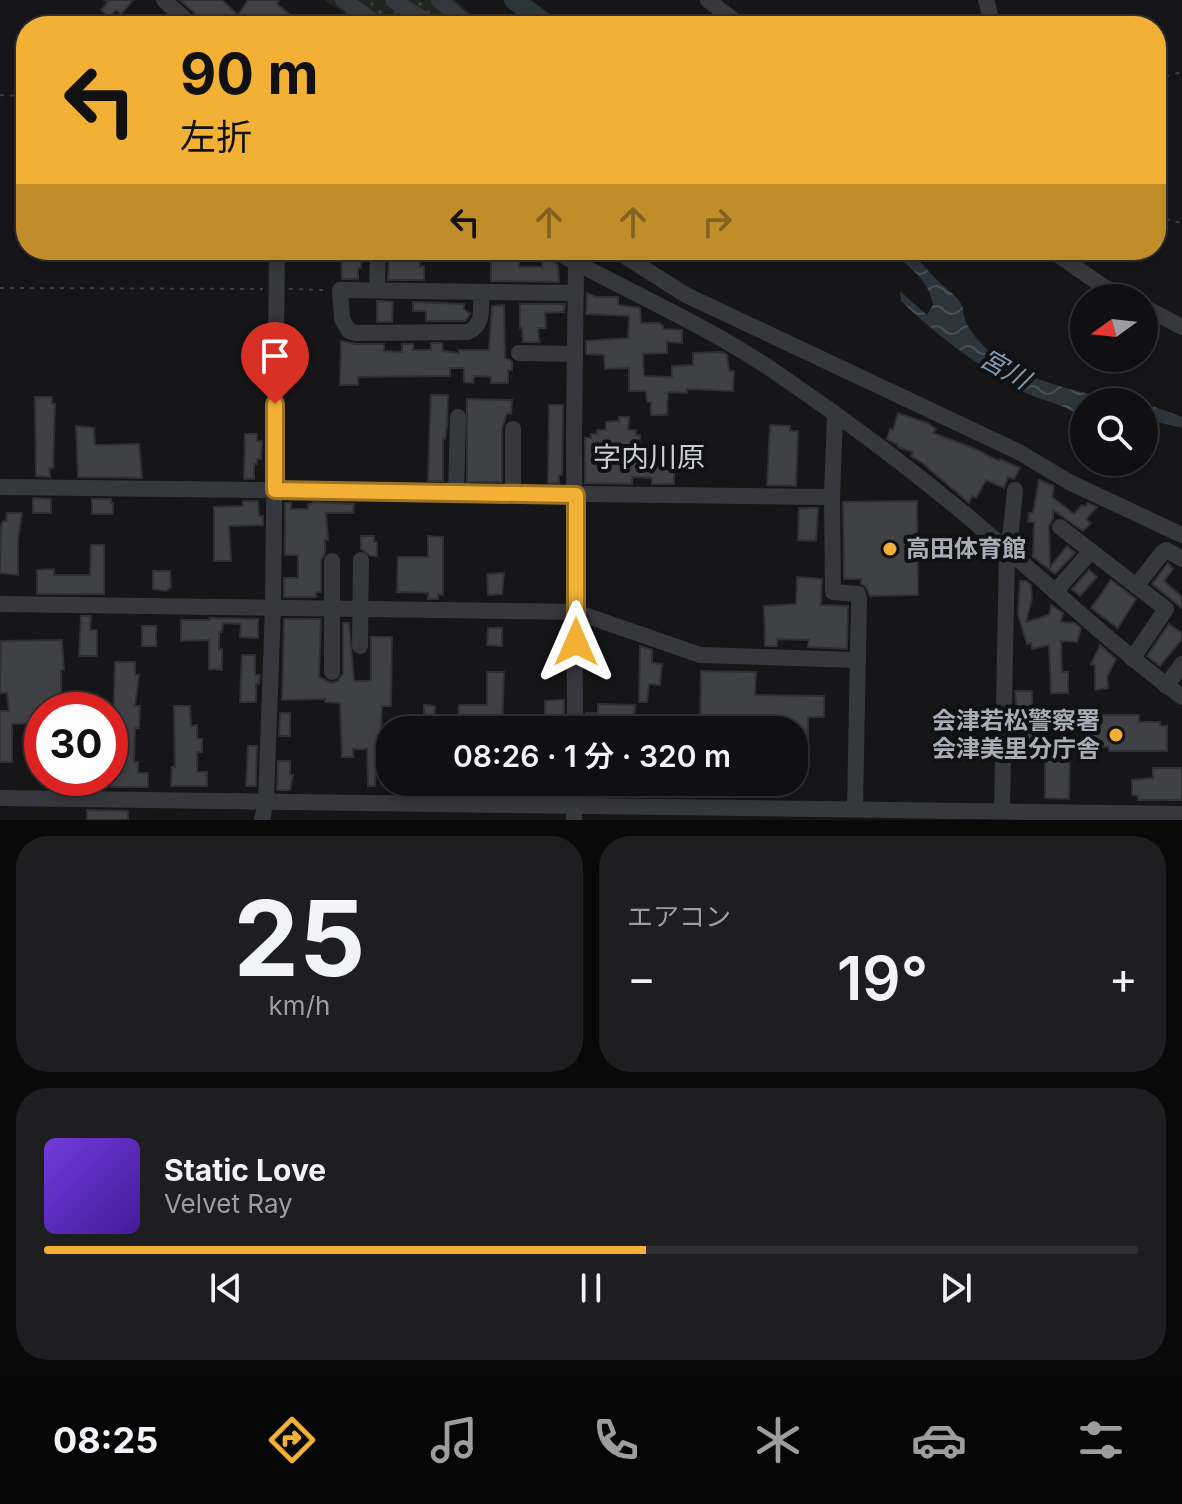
<!DOCTYPE html>
<html lang="ja">
<meta charset="utf-8">
<style>
body{margin:0;font-family:Inter,"Noto Sans JP",sans-serif;background:#1e1e20;color:#f1f3f6;height:100vh;display:flex;flex-direction:column;font-size:30px;white-space:nowrap}
*{box-sizing:border-box;margin:0}
p{font-size:26px;color:#9c9d9f}
.icon{flex:none;width:44px;height:44px;fill:none;stroke:currentColor;stroke-width:2;stroke-linecap:round;stroke-linejoin:round}
.map{position:relative;height:820px;overflow:hidden}
.details{display:flex;flex-direction:column;gap:16px;padding:16px;background:#09090a;flex:1}
.details>*{flex:none}
.guide{position:absolute;left:16px;top:16px;width:1150px;height:244px;border-radius:32px;box-shadow:0 4px 12px #0003,0 0 0 2px #303032;background:#f2b134;color:#111;overflow:hidden}
.needle{width:52px;rotate:255deg}
.controls{position:absolute;left:1070px;top:284px;display:grid;gap:16px}
.controls a{display:grid;place-items:center;width:88px;height:88px;border-radius:50%;background:#101012;box-shadow:0 4px 12px #0003,0 0 0 2px #303032;font-size:40px}
.speed{position:absolute;left:24px;top:692px;display:flex;gap:16px;font-size:40px;font-weight:700;text-align:center}
.speed>*{display:grid;place-content:center;width:104px;height:104px;border-radius:50%;background:#101012;box-shadow:0 4px 12px #0003,0 0 0 2px #303032;line-height:1}
.speed .limit{border:12px solid #d22;background:#fff;color:#111}
.pin{position:absolute;display:grid;place-items:center;width:68px;height:68px;color:#fff;margin:-82px -34px;border-radius:50% 50% 50% 0;rotate:-45deg;box-shadow:0 0 8px #0007}
.pin .icon{rotate:45deg}
.me{position:absolute;width:88px;margin:-44px;rotate:0deg;stroke-linejoin:round;filter:drop-shadow(0 0 6px #0008)}
.turn{display:flex;align-items:center;gap:28px;height:168px;padding:0 32px;font-size:36px}
.turn .icon{width:104px;height:104px;stroke-width:2.5}
.turn b{display:block;font-size:56px;line-height:68px}
.lanes{display:flex;align-items:center;height:76px;padding:0 32px;background:#0003;justify-content:center;gap:40px;direction:ltr}
.lanes .off{opacity:.35}
.big{font-size:60px;font-weight:600;line-height:1.1}
.details .widget{flex:1;display:flex;flex-direction:column;justify-content:center;gap:12px;min-width:0;padding:0 28px;border-radius:32px;background:#1e1e20}
.details .dial{align-items:center;gap:0}
.dial b{font-size:104px;line-height:1}
.song{display:flex;align-items:center;gap:24px}
.cover{width:96px;height:96px;border-radius:12px;background:linear-gradient(135deg,hsl(260 70% 55%),hsl(260 70% 35%))}
.played{height:8px;border-radius:4px;background:linear-gradient(90deg,#f2b134 55%,#303032 55%)}
.keys{display:flex;justify-content:space-around;direction:ltr}
.heat{display:flex;justify-content:space-between;align-items:center;font-size:44px;direction:ltr}
.details .tiles{flex:1;display:grid;gap:16px;grid-template-columns:1fr 1fr}
.widget:last-child{grid-column:span 2}
.trip{position:absolute;left:376px;top:716px;width:432px;height:80px;border-radius:32px;background:#101012;box-shadow:0 4px 12px #0003,0 0 0 2px #303032;font-weight:600;line-height:80px;text-align:center}
.dock{display:flex;height:128px;justify-content:space-around;align-items:center;background:#060607;color:#9c9d9f}
.dock .icon{width:56px;height:56px}
.dock .current{color:#f2b134}
.dock b{font-size:36px;color:#f1f3f6}
.map>svg:first-child{display:block}
</style>
<div class="map">
<svg width="1182" height="820" viewBox="0 0 1182 820">
<defs>
<pattern id="grass-dots" width="8" height="8" patternUnits="userSpaceOnUse" patternTransform="scale(2)"><rect width="8" height="8" fill="#1e261f"/><path d="M2 2h.1M6 6h.1" fill="none" stroke="#3c433d" stroke-width="1.8" stroke-linecap="round"/></pattern>
<pattern id="water-waves" width="16" height="10" patternUnits="userSpaceOnUse" patternTransform="scale(2)"><rect width="16" height="10" fill="#2c353c"/><path d="M0 5q4-4 8 0t8 0" fill="none" stroke="#485056"/></pattern>
</defs>
<rect width="100%" height="100%" fill="#161618"/>
<!-- grass -->
<path fill="url(#grass-dots)" d="M324,0H455L485,26H364Z"/>
<!-- water -->
<g fill="url(#water-waves)">
<path d="M886,250H909C919,260 928,271 938,281C945,288 955,294 960,302C964,307 963,313 965,319C967,326 973,334 978,340C1014,381 1089,396 1140,402H1084L1081,405L1084,419C1065,403 1043,402 1022,391C979,367 936,335 901,301L900,291L927,315L933,305C929,280 907,263 886,250Z"/>
<path d="M1144,403L1182,417V428L1144,419Z"/>
</g>
<g fill="none" stroke-linecap="round" stroke-linejoin="round">
<!-- river -->
<path stroke="#2c353c" stroke-width="20" d="M514,0L549,26"/>
</g>
<!-- building -->
<g fill="#404145" stroke="#303034" stroke-width="2">
<path d="M105,0H133L121,14L116,10L109,17L101,10L108,2Z"/>
<path d="M180,0H222L238,15L248,0H279L277,4L304,26H227L220,19L209,26Z"/>
<path d="M341,250H361V268H358V279H342Z"/>
<path d="M389,250H406L408,258H420V267L424,266V280H388Z"/>
<path d="M491,250H511L510,260H519V267H542V253L558,265L559,282L491,281Z"/>
<path d="M587,293L596,297H618V305L640,308L641,323H659L663,326V329L682,330V343L667,342V353L643,354L644,376L672,377V366L693,365V353L723,352L727,355L729,371H734L733,391L687,389V393L668,392L667,415H651V402H647L646,391H629V368L605,369L604,355L586,354V341L628,338L629,316L586,314Z"/>
<path d="M377,301L393,302L392,322H377Z"/>
<path d="M413,302L464,304V309L470,314L465,321H426V311H413Z"/>
<path d="M520,304H565L564,312L545,313L546,328H538L539,342H523L522,328H520Z"/>
<path d="M504,305L505,358L512,361V370H508V383H491V377L474,376L473,383L464,382V368H450V376L358,377V385H340L341,341L356,344H384V351L402,352V344H413V350H431V343H442L443,351L459,353V350H489L492,306Z"/>
<path d="M431,395H448L447,426L445,439H443V481H428Z"/>
<path d="M35,397H52V404H55L53,468H49L50,477L36,476Z"/>
<path d="M467,399L512,400L511,414L507,413L502,429V482H467Z"/>
<path d="M549,405H563L562,475H559V483H548Z"/>
<path d="M898,413L927,423L936,429L933,433L973,448L999,461L1000,459L1020,468L1014,479L1008,477L1004,488L986,480L976,498L972,496L969,503L920,461L911,456L913,452L898,447L897,444L887,439L890,429L893,430Z"/>
<path d="M619,417H629L628,430H636V435H640L639,447H669V467H674V484H652V478L632,477V484L585,483V438H591V434H597V430H606V422L619,421Z"/>
<path d="M770,425L790,426V431H798L796,486L767,485Z"/>
<path d="M76,426L94,428L95,445L139,444L142,478L78,477Z"/>
<path d="M245,434H257V441H262L261,459H257V464H254V479H244Z"/>
<path d="M1039,480L1054,486L1052,497L1074,514L1082,505L1085,507L1088,503L1097,507L1086,519L1091,523L1083,531L1053,510V519L1049,526L1050,567L1067,546L1075,553L1055,574L1033,557L1034,522H1028L1029,513H1033Z"/>
<path d="M33,498L51,499V513H33Z"/>
<path d="M92,499H111V503H113V514H92Z"/>
<path d="M243,501H258L259,516H263V525L229,526L231,561H214V507L243,506Z"/>
<path d="M917,501L918,595L870,596L866,587L861,584V579H844L843,502Z"/>
<path d="M313,502L354,504L353,513H326L328,540H325V553L321,560V592H316V597H284V578H298V555H285V503H291V509H308V504H312Z"/>
<path d="M799,508H818L816,541L798,540Z"/>
<path d="M7,513H22L18,540V575L0,573L1,526L3,521H6Z"/>
<path d="M361,536H374V542H377V556H371L361,549Z"/>
<path d="M428,536L443,537V595L438,594V599H428V593L397,592L398,557H428Z"/>
<path d="M91,545H104V594H37V570L54,569V575H90Z"/>
<path d="M1168,563L1173,569L1164,581L1182,597V608L1152,584Z"/>
<path d="M1089,570L1097,577L1080,596L1072,589Z"/>
<path d="M153,571H170L171,587L166,591L153,589Z"/>
<path d="M504,573L502,594L488,595L487,574Z"/>
<path d="M797,577L822,579L821,605L848,606L847,649L808,647L809,640L777,639V646H765L764,606L796,604Z"/>
<path d="M1111,580L1136,599L1118,628L1091,608Z"/>
<path d="M1020,581H1026L1031,585L1032,599L1026,622L1049,615L1051,605L1063,613L1061,622L1074,623L1081,628L1077,642L1061,641L1062,672H1068V693H1051L1049,645L1032,649L1031,643L1027,644L1018,614Z"/>
<path d="M81,616H91L90,630H97V656H79Z"/>
<path d="M210,618L258,619V638L240,637L241,624L223,623L222,632H219V649H222V670L209,669V640L181,641V620H210Z"/>
<path d="M284,619H321L319,677L331,683L338,681L343,673V623H349L354,681H371V637H392L391,706H382L380,757H376L375,786H368L367,749H353V757H342L340,703L325,702V699L282,700Z"/>
<path d="M1169,624L1182,633V639L1160,666L1147,656Z"/>
<rect x="142" y="626" width="14" height="20"/>
<path d="M488,628H502V646L487,645Z"/>
<path d="M62,640L64,670H61V701H58V710H41V723L12,724V762H0V711H9L7,693H0L1,641Z"/>
<path d="M1100,645L1116,659L1107,677L1108,688L1095,690V665L1091,664Z"/>
<path d="M640,646L652,650V663L662,664L660,685L649,684L647,702H639Z"/>
<path d="M242,655H255V675H260L259,684H256V702H240Z"/>
<path d="M115,662H135V675H139L135,706H140L139,728H135L134,762H138V773H148V787H111Z"/>
<path d="M701,671L756,672L755,695L824,696V717H808V738H794V730L700,728Z"/>
<path d="M487,672H504L502,730H458L459,705H487Z"/>
<path d="M1015,691H1032V712L1017,716Z"/>
<path d="M558,700H564V722H559V730H545V701Z"/>
<path d="M598,704L635,705L634,730H586V713H598Z"/>
<path d="M424,705L435,706L434,729H424Z"/>
<path d="M174,706H190L191,726L197,725V739H202V752H197V772H207V786H171L172,767H175Z"/>
<path d="M280,713H290V736H279Z"/>
<path d="M1086,715H1139V722H1160V726H1167V751H1109V747H1086Z"/>
<path d="M1034,731V734L1042,733L1043,755H1018L1019,732Z"/>
<path d="M248,746H257L256,786H246Z"/>
<path d="M1045,754H1070L1069,799L1045,798Z"/>
<path d="M278,761H290V775H293L290,790H277Z"/>
<path d="M1153,768H1182V800H1138V796L1132,795V780L1153,778Z"/>
<path d="M87,810L128,811V820H87Z"/>
</g>
<g fill="none" stroke-linecap="round" stroke-linejoin="round">
<!-- path -->
<g stroke="#3d3f44" stroke-width="2" stroke-dasharray="4 6" stroke-linecap="butt">
<path d="M1156,79L1182,72"/>
<path d="M0,95L26,96"/>
<path d="M1156,217L1182,223"/>
<path d="M0,288L263,289"/>
<path d="M289,289L327,290"/>
</g>
<!-- minor -->
<g stroke="#37383d" stroke-width="16">
<path d="M164,0L192,26"/>
<path d="M343,0L381,26"/>
<path d="M393,0L434,26"/>
<path d="M439,0L470,26"/>
<path d="M708,0L741,26"/>
<path d="M986,0L993,26"/>
<path d="M553,250C628,292 710,326 781,376C859,429 935,487 1006,549C1065,599 1120,651 1182,697"/>
<path d="M615,250L686,295L1019,452L1069,482L1182,535"/>
<path d="M1051,250L1104,287L1126,298"/>
<path d="M377,289L378,250"/>
<path d="M481,293C481,309 484,325 468,332L356,333L349,331L342,319L340,290L576,293"/>
<path d="M1144,307L1182,327"/>
<path d="M519,353L574,354"/>
<path d="M0,487L832,497L835,416"/>
<path d="M456,493L458,417"/>
<path d="M513,494V429"/>
<path d="M832,497L833,592L858,594L859,599L855,809"/>
<path d="M1060,527L1166,609L1132,659"/>
<path d="M1136,586L1163,552L1167,550L1182,559"/>
<path d="M1055,592L1091,551"/>
<path d="M0,604L576,612L700,655L858,660"/>
<path d="M360,646L361,560"/>
<path d="M332,672V561"/>
<path d="M1166,686L1182,664"/>
<path d="M575,730L574,434L576,263"/>
<path d="M0,798L1182,814"/>
<path d="M1002,811L1007,549L1011,530L1015,490"/>
<path d="M262,820L266,801L273,607L277,250"/>
<path d="M574,820V782"/>
</g>
</g>
<g fill="none" stroke-linecap="round" stroke-linejoin="round">
<defs>
<path id="route" d="M275,404V490L576,495V642"/>
</defs>
<!-- route casing -->
<use href="#route" stroke="#9d7322" stroke-width="20"/>
<!-- route -->
<use href="#route" stroke="#f2b134" stroke-width="14"/>
</g>
<!-- markers -->
<g fill="#f2b134" stroke="#111113" stroke-width="3">
<circle cx="890" cy="549" r="8"/>
<circle cx="1116" cy="735" r="8"/>
</g>
<g text-anchor="middle" stroke-width="8" stroke-linejoin="round" paint-order="stroke">
<!-- poi labels -->
<g font-size="24" font-weight="bold" fill="#a8adb8" stroke="#111113" text-anchor="start">
<text x="906" y="557">高田体育館</text>
<text x="1100" y="729" text-anchor="end">会津若松警察署<tspan x="1100" dy="28">会津美里分庁舎</tspan></text>
</g>
<!-- water labels -->
<g font-size="26" font-style="italic" fill="#7f9bb3" stroke="#111113">
<text transform="translate(1005 369) rotate(30)" y="9">宮川</text>
</g>
<!-- quarter labels -->
<g font-size="28" fill="#c9ccd4" stroke="#111113">
<text x="649" y="467">字内川原</text>
</g>
</g>
</svg>
<div class="controls">
<a><svg class="needle" viewBox="-14 -14 28 28"><path d="M0-13l5 13h-10z" fill="#e53935"/><path d="M0 13l5-13h-10z" fill="#9c9d9f"/></svg></a>
<a><svg class="icon" aria-label="search" viewBox="0 0 24 24"><circle cx="10" cy="10" r="6"/><path d="M15 15l6 6"/></svg></a>
</div>
<div class="speed"><div class="limit">30</div></div>
<div class="pin" style="left:275px;top:404px;background:#d93025"><svg class="icon" aria-label="arrive" viewBox="0 0 24 24"><path d="M6 21V4h12l-3 4 3 4H6"/></svg></div>
<svg class="me" style="left:576px;top:642px" viewBox="-20 -20 40 40"><path d="M0-17L14 15 0 8-14 15z" fill="#f2b134" stroke="#fff" stroke-width="4"/></svg>
<div class="trip">08:26 · 1 分 · 320 m</div>
<div class="guide">
<div class="turn"><svg class="icon" aria-label="left" viewBox="0 0 24 24"><path d="M17 20v-9H6M10 6l-5 5 5 5"/></svg><div><b>90 m</b>左折</div></div>
<div class="lanes"><svg class="icon" aria-label="left" viewBox="0 0 24 24"><path d="M17 20v-9H6M10 6l-5 5 5 5"/></svg><svg class="icon off" aria-label="ahead" viewBox="0 0 24 24"><path d="M12 20V5M6 11l6-6 6 6"/></svg><svg class="icon off" aria-label="ahead" viewBox="0 0 24 24"><path d="M12 20V5M6 11l6-6 6 6"/></svg><svg class="icon off" aria-label="right" viewBox="0 0 24 24"><path d="M7 20v-9h11M14 6l5 5-5 5"/></svg></div>
</div>
</div>
<section class="details">
<div class="tiles">
<div class="widget dial"><b>25</b><p>km/h</p></div>
<div class="widget"><p>エアコン</p>
<div class="heat"><a>−</a><b class="big">19°</b><a>+</a></div>
</div>
<div class="widget">
<div class="song"><i class="cover"></i><div><b>Static Love</b><p>Velvet Ray</p></div></div>
<div class="played"></div>
<div class="keys"><svg class="icon" aria-label="previous" viewBox="0 0 24 24"><path d="M18 5L8 12l10 7zM5 5v14"/></svg><svg class="icon" aria-label="pause" viewBox="0 0 24 24"><path d="M8 5v14M16 5v14"/></svg><svg class="icon" aria-label="next" viewBox="0 0 24 24"><path d="M6 5l10 7-10 7zM19 5v14"/></svg></div>
</div>
</div>
</section>
<nav class="dock">
<b>08:25</b>
<svg class="icon current" aria-label="directions" viewBox="0 0 24 24"><path d="M12 3l9 9-9 9-9-9zM9 14v-3h6M13 9l2 2-2 2"/></svg>
<svg class="icon" aria-label="music" viewBox="0 0 24 24"><path d="M9 18V5l10-2v13"/><circle cx="6" cy="18" r="3"/><circle cx="16" cy="16" r="3"/></svg>
<svg class="icon" aria-label="phone" viewBox="0 0 24 24"><path d="M5 4h4l2 5-3 2q2 4 5 5l2-3 5 2v4C11 20 4 13 5 4z"/></svg>
<svg class="icon" aria-label="climate" viewBox="0 0 24 24"><path d="M12 3v18M4 7l16 10M4 17L20 7"/></svg>
<svg class="icon" aria-label="car" viewBox="0 0 24 24"><path d="M5 17H2v-5l4-1 3-4h7l3 4 3 1v5h-3M9 17h6M6 11h13"/><circle cx="7" cy="17" r="2"/><circle cx="17" cy="17" r="2"/></svg>
<svg class="icon" aria-label="filters" viewBox="0 0 24 24"><path d="M4 7h16M4 17h16"/><circle cx="9" cy="7" r="2"/><circle cx="15" cy="17" r="2"/></svg>
</nav>
